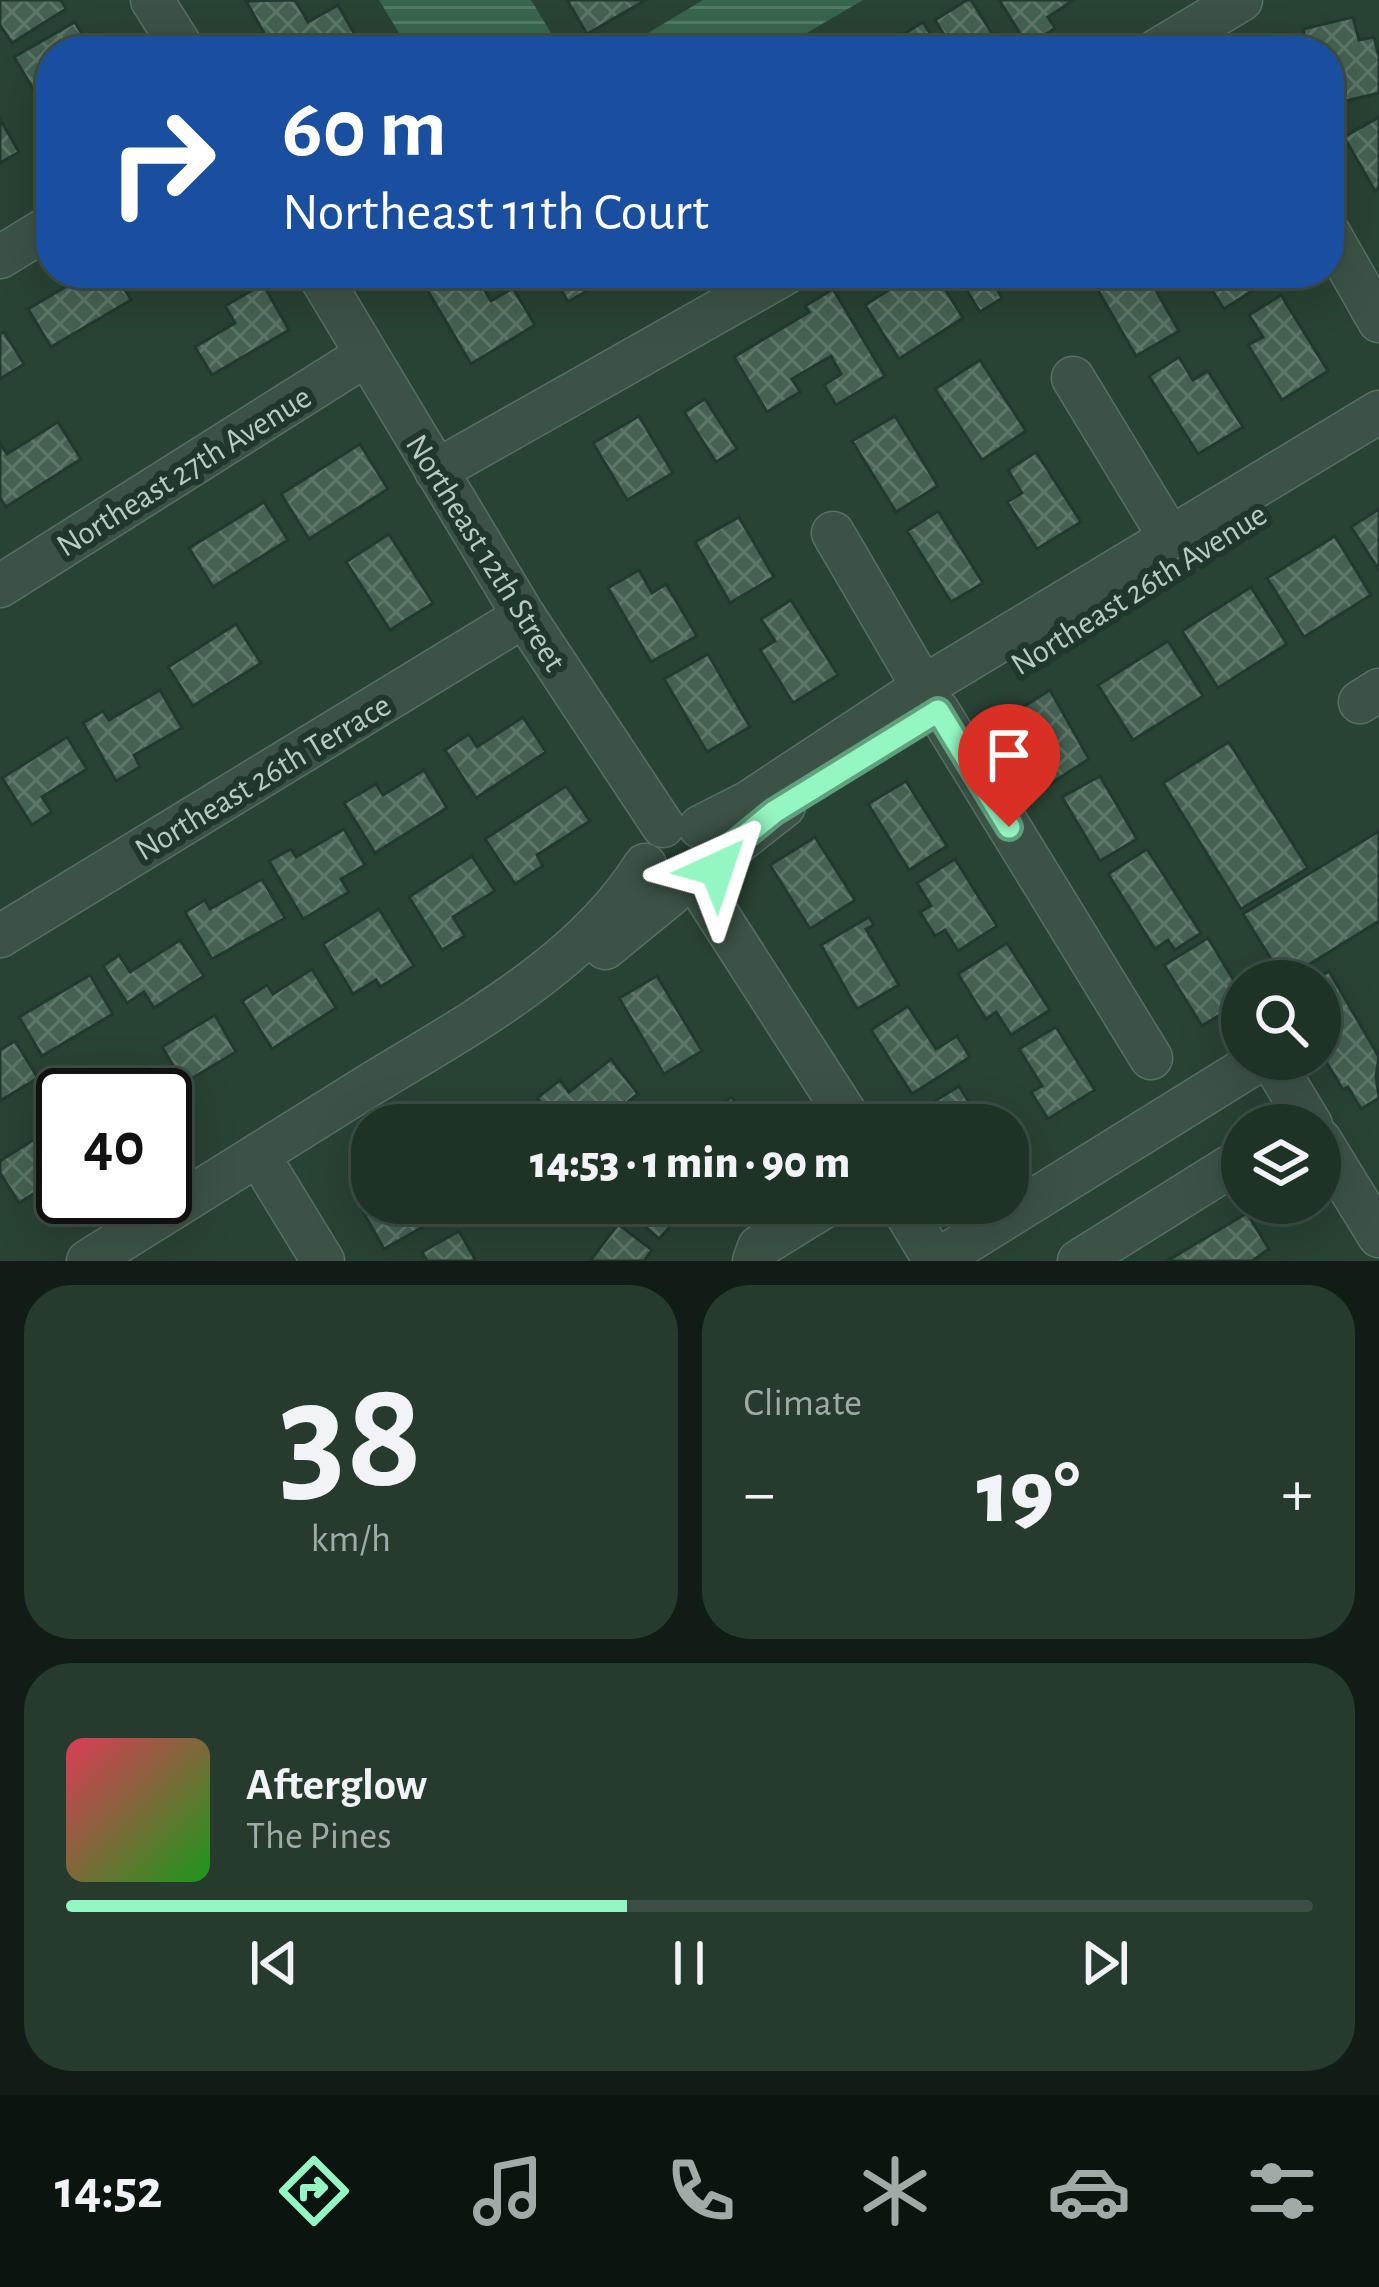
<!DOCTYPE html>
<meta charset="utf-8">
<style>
body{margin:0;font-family:"Alegreya Sans",sans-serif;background:#263a2e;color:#f1f3f6;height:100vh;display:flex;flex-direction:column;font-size:45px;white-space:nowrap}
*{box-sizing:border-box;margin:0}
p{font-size:39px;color:#a1aaa7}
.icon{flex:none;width:66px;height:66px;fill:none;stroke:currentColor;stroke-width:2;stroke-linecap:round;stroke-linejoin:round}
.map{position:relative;height:1261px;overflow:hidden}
.details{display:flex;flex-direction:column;gap:24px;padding:24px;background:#101c15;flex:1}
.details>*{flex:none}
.hud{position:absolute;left:36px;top:36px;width:1308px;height:252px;border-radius:48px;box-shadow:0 12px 48px #0002,0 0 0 3px #3c4d43;background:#1a4fa0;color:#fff;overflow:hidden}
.fabs{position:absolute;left:1221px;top:960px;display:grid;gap:24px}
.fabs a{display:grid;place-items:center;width:120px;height:120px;border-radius:50%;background:#1e3226;box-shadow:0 12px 48px #0002,0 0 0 3px #3c4d43;font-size:60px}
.speed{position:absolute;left:36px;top:1068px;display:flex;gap:24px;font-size:60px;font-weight:700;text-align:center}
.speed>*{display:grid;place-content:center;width:156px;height:156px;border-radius:50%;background:#1e3226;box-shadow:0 12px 48px #0002,0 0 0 3px #3c4d43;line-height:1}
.speed .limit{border:6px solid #111;border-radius:18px;background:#fff;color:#111}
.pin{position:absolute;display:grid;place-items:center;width:102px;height:102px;color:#fff;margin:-123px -51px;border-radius:50% 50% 50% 0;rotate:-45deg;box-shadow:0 0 12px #0007}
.pin .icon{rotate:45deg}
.me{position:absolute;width:132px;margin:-66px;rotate:42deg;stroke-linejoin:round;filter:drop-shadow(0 0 9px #0008)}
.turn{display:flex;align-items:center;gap:42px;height:252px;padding:0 48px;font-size:54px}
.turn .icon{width:156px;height:156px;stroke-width:2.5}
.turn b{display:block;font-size:84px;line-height:102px}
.big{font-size:90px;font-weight:800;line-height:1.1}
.details .tile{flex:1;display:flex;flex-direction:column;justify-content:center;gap:18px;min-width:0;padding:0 42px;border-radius:48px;background:#263a2e}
.details .dial{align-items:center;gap:0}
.dial b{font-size:156px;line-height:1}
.song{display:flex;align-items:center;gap:36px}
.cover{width:144px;height:144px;border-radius:18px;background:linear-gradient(135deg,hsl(350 70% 55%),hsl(120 70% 35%))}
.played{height:12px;border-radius:6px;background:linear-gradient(90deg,#94f6c2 45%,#3c4d43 45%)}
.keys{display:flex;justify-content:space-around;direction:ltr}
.heat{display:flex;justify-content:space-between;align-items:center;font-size:66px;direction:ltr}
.details .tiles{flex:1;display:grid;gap:24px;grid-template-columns:1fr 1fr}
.tile:last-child{grid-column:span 2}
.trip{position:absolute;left:351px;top:1104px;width:678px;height:120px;border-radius:48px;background:#1e3226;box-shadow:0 12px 48px #0002,0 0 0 3px #3c4d43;font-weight:800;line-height:120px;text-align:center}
.tab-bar{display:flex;height:192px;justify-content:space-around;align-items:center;background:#0c140f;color:#a1aaa7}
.tab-bar .icon{width:84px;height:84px}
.tab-bar .selected{color:#94f6c2}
.tab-bar b{font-size:54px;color:#f1f3f6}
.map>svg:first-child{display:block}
</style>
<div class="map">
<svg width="1379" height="1261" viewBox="0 0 1379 1261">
<defs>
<pattern id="water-rules" width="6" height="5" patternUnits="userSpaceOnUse" patternTransform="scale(3)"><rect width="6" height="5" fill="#38654d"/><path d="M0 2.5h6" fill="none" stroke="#537a65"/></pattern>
<pattern id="building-cross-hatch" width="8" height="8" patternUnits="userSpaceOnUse" patternTransform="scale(3)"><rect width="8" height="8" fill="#446151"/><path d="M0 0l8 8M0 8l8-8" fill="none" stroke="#5d7668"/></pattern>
</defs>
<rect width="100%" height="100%" fill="#284233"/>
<!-- water -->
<g fill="url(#water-rules)">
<path d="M379,0H531L562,51H410Z"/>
<path d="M703,0H863L776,51H618Z"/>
</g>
<!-- building -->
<g fill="url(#building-cross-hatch)" stroke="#22392d" stroke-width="3">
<path d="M0,0H61L66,9L12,43L0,25Z"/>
<path d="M295,0L308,22L338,5L355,35L327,51H274L246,1Z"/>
<path d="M567,0H646L587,34Z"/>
<path d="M967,0H971L1003,51H942L951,46L935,20Z"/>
<path d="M999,0H1074L1048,17L1055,28L1028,46Z"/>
<path d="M1353,17L1359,40L1374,37L1379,57V93L1329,105V51H1309L1303,29Z"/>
<path d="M75,22L92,51H51V119L14,57Z"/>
<path d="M923,22L941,51H899L893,41Z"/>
<path d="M1379,117V188L1375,191L1344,137Z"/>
<path d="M0,119L19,152L0,163Z"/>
<path d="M89,273H115L131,300L51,347L28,309Z"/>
<path d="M424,273H474L491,301L513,288L535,325L471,364L419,276Z"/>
<path d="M552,273H618L568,302Z"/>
<path d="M916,273H935L963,318L899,359L865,305Z"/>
<path d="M956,273H1003L992,280L1002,298L980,312Z"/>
<path d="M1105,273H1146L1179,331L1136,356L1092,280Z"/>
<path d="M1201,273H1267L1271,279L1224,309Z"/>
<path d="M263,284L289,330L212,375L195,347L235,323L225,306Z"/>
<path d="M833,289L885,376L836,405L824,385L841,374L831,356L792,379L800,392L767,412L734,357L809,312L805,306Z"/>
<path d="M1281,295L1328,371L1282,400L1248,345L1263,337L1249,315Z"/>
<path d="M4,332L24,364L0,379V334Z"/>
<path d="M1179,357L1193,380L1208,371L1243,427L1198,454L1149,376Z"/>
<path d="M980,360L1026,431L982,460L935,389Z"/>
<path d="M705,399L737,449L716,462L684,412Z"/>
<path d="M639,416L673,473L627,500L593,443Z"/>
<path d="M895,416L938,486L896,512L852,441Z"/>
<path d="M58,422L81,459L6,507L0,498V443L7,454Z"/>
<path d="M360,444L388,489L309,539L281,494Z"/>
<path d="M1036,452L1081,522L1037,549L1007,502L1022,493L1008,470Z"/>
<path d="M264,502L288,540L213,587L189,548Z"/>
<path d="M1379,509V570L1351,527Z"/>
<path d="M938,511L983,583L951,602L907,531Z"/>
<path d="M739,517L774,577L730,603L695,542Z"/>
<path d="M389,534L433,603L390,630L346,562Z"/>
<path d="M1335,536L1371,595L1304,637L1267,578Z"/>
<path d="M639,570L652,593L666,584L697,636L651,662L608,588Z"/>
<path d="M1251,587L1287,644L1218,688L1182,631Z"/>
<path d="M791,600L838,675L793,703L760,650L775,641L761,619Z"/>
<path d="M236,624L261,663L193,706L168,667Z"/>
<path d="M1168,641L1203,696L1133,740L1098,685Z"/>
<path d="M708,654L750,727L707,752L664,679Z"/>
<path d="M160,690L182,728L134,755L140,767L116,781L83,723L103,711L109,720Z"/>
<path d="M1050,690L1089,759L1050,784L1007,717Z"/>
<path d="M523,717L546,752L476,798L445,750L469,734L477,747Z"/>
<path d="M67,737L87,769L42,797L52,812L32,825L2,778Z"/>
<path d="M1229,742L1308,868L1241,909L1163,783Z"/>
<path d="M424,770L447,808L375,853L344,803L376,784L383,795Z"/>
<path d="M1100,776L1137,839L1100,861L1062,797Z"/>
<path d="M906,781L947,846L909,870L868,804Z"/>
<path d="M566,786L590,821L537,855L543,866L515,884L485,839Z"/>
<path d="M344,829L365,865L341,879L349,892L303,919L269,861L291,849L296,857Z"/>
<path d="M1379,831V921L1284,980L1243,914Z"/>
<path d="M815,837L855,900L810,929L770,865Z"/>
<path d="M1147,849L1201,933L1175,950L1168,940L1155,949L1108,874Z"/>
<path d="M472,856L495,891L453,917L465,936L442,950L409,897Z"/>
<path d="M955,859L997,926L958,951L945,930L935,936L920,912L931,906L917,883Z"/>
<path d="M262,879L285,918L212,959L185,912L205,900L210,909Z"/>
<path d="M379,909L414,966L380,987L376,980L353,994L323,944Z"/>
<path d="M869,917L874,925L866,929L899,985L857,1009L821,945Z"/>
<path d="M1208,938L1242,994V1001L1202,1026L1164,965Z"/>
<path d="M180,940L204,976L154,1008L144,992L127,1003L103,966L119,955L130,972Z"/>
<path d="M1007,943L1050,1010L1011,1035L996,1012L986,1019L958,974Z"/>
<path d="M312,969L336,1008L272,1049L242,1001L267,985L273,994Z"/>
<path d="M1329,971L1379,1057L1376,1076L1379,1098L1361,1109L1348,1087L1343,1090L1320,1051V981H1312Z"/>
<path d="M90,975L113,1014L42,1056L19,1017Z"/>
<path d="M657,976L702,1051L664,1074L619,998Z"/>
<path d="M908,1006L936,1049L957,1036L970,1057L912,1094L871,1030Z"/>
<path d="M215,1015L236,1052L184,1083L162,1047Z"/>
<path d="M1056,1027L1095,1090L1048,1119L1031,1092L1042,1086L1019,1049Z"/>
<path d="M15,1041L38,1078L0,1101V1050Z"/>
<path d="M611,1059L638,1094L598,1125H558L537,1098L560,1080L569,1092Z"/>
<path d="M145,1065L163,1095H95Z"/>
<path d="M959,1086L983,1125H931L921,1110Z"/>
<path d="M732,1097L749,1125H696L693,1120Z"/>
<path d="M63,1121V1175L19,1203L0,1173V1161Z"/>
<path d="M375,1203H453L456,1208L384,1249L362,1210Z"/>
<path d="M618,1203H690L659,1239Z"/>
<path d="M1247,1213L1269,1249L1252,1261H1167Z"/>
<path d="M618,1224L652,1250L644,1261H590Z"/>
<path d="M459,1231L476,1261H427L422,1252Z"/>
</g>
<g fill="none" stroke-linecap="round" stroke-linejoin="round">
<defs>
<g id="minor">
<path d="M152,0L184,51"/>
<path d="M1156,51L1241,0"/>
<path d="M1329,233L1379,321"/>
<path d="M0,257L51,226"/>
<path d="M318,273L524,616L663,826"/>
<path d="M1073,378L1169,536"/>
<path d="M436,471L786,273"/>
<path d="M833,533L923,687"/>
<path d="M0,586L366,355"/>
<path d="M1360,702L1379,690"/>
<path d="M938,711L1151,1058"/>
<path d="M700,827L749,802L923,687L1379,412"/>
<path d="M719,857L784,806"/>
<path d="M702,890L853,1125"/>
<path d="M0,936L524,616"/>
<path d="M605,948L671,894"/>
<path d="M1271,1059L1311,1125"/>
<path d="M1320,1140L1379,1236"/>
<path d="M271,1176L323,1261"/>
<path d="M900,1203L935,1261"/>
<path d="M88,1261C179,1204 270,1148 360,1091C462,1028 580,968 645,865"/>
<path d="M754,1261L759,1247L830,1203"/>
<path d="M936,1261L1261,1059"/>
<path d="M1079,1261L1242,1159"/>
</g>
</defs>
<!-- minor casing -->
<use href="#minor" stroke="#5a6f64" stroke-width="45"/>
<!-- minor -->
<use href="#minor" stroke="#3c5246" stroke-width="42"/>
</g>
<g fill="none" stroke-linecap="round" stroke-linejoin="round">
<defs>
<path id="route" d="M717,869L719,857L774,812L938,711L1009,827"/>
</defs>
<!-- route casing -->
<use href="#route" stroke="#60a07e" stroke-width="30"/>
<!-- route -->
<use href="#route" stroke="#94f6c2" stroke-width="21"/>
</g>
<g text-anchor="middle" stroke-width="12" stroke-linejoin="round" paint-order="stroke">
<!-- street labels -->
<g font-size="33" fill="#b9ccc2" stroke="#20372b">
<text transform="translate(183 470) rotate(-32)" y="12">Northeast 27th Avenue</text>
<text transform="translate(487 552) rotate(58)" y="12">Northeast 12th Street</text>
<text transform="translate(1138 588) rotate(-32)" y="12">Northeast 26th Avenue</text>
<text transform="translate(262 776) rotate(-31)" y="12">Northeast 26th Terrace</text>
</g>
</g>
</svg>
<div class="fabs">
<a><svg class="icon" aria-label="search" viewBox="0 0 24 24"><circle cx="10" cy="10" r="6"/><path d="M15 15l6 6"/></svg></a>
<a><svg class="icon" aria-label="layers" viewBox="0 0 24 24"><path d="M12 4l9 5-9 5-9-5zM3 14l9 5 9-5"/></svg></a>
</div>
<div class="speed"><div class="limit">40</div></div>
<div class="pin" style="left:1009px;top:827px;background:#d93025"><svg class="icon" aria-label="arrive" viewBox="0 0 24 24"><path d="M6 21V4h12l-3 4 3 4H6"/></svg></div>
<svg class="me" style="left:717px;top:869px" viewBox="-20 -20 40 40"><path d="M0-17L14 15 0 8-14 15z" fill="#94f6c2" stroke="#fff" stroke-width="4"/></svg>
<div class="trip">14:53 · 1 min · 90 m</div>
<div class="hud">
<div class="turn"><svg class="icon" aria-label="right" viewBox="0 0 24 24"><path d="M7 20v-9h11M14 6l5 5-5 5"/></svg><div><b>60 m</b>Northeast 11th Court</div></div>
</div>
</div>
<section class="details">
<div class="tiles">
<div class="tile dial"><b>38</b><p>km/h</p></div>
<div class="tile"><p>Climate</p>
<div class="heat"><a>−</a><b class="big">19°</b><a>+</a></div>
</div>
<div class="tile">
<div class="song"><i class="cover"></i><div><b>Afterglow</b><p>The Pines</p></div></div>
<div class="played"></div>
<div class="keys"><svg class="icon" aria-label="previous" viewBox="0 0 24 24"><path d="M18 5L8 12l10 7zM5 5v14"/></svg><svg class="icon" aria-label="pause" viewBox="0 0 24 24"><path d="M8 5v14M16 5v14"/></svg><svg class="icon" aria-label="next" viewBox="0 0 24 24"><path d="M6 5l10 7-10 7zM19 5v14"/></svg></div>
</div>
</div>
</section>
<nav class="tab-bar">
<b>14:52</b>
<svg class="icon selected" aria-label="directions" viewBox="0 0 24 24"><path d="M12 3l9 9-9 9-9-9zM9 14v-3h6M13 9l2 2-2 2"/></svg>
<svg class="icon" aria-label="music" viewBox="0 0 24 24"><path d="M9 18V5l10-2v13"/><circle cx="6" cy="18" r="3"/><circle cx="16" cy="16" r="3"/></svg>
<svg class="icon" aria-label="phone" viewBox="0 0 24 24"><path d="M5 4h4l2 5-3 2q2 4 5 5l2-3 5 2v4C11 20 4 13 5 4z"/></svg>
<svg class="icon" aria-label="climate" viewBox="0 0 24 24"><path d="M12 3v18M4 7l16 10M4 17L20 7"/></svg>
<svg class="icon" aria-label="car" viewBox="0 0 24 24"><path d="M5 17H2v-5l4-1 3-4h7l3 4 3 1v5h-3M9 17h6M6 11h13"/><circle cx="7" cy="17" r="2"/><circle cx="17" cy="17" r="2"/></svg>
<svg class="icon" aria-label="filters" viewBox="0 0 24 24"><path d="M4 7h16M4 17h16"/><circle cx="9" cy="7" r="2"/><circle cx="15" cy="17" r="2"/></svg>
</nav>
